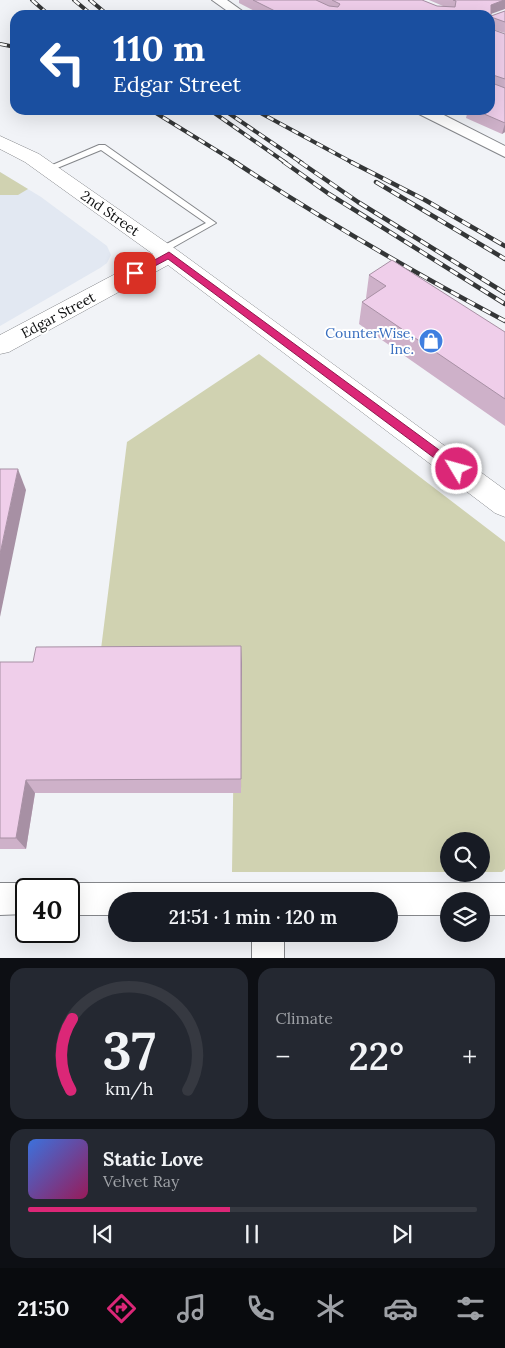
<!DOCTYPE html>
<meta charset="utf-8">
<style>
body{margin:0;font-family:Lora,serif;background:#242831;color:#f1f3f6;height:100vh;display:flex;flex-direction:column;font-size:19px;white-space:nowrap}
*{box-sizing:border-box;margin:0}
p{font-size:16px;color:#9ea1a6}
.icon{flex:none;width:28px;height:28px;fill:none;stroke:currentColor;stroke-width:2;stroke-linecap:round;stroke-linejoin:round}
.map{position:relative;height:958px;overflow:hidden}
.panel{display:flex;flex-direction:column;gap:10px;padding:10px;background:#0d0f14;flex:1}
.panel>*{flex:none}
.banner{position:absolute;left:10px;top:10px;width:485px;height:105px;border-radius:15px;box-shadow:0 5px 20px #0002;background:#1a4fa0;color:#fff;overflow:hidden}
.tools{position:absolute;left:440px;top:832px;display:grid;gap:10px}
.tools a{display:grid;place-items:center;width:50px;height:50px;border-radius:50%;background:#171b24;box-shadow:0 5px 20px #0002;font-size:25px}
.speed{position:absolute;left:15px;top:878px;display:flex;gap:10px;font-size:25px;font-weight:700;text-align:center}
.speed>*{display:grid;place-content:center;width:65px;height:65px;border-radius:50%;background:#171b24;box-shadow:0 5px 20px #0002;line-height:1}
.speed .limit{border:2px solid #111;border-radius:8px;background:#fff;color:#111}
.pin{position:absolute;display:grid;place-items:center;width:42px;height:42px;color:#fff;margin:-21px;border-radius:10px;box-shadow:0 2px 8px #0006}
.me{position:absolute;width:55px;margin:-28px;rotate:307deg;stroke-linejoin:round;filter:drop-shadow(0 0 4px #0008)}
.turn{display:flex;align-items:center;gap:18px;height:105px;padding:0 20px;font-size:22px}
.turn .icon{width:65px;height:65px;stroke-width:2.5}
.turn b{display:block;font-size:35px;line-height:42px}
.big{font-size:38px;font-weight:600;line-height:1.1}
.panel .widget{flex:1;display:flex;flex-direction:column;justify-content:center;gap:8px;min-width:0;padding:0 18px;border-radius:15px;background:#242831}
.panel .dial{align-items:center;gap:0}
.dial svg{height:130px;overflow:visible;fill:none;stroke:#363941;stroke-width:7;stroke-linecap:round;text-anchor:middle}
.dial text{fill:#f1f3f6;stroke:none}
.song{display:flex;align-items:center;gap:15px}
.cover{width:60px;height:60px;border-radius:8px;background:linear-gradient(135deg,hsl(220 70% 55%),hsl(330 70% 35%))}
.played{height:5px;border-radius:2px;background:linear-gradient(90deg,#db2777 45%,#363941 45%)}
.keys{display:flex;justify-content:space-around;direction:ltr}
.heat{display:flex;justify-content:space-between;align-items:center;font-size:28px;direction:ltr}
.panel .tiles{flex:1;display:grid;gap:10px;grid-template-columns:1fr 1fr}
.widget:last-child{grid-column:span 2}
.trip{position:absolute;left:108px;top:892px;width:290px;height:50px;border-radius:25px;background:#171b24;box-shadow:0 5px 20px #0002;font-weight:600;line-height:50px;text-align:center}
.tabs{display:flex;height:80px;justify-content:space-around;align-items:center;background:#090b0e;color:#9ea1a6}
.tabs .icon{width:35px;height:35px}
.tabs .current{color:#db2777}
.tabs b{font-size:22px;color:#f1f3f6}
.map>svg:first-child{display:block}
</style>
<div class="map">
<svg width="505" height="958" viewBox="0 0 505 958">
<rect width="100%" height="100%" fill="#f1f3f7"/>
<!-- built -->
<path fill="#e2e8f2" d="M0,172L41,197L107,246L111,255L107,263L100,268L0,326Z"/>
<!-- green -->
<g fill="#d0d2b1">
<path d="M0,172L28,189L18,195H0Z"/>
<path d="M259,354L505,542V869L502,872H481V841H449V872H232L235,666L99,665L127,442Z"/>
</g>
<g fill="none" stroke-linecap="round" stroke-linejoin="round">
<defs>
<path id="lane" d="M99,145H105L216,223L165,252H159V248L206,223L101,150L50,171L43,169Z"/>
<g id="street">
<path d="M212,0H227L248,15H233Z"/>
<path d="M415,110H434L505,146V157L417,113Z"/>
<path d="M0,883H26L37,888L26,889V914L0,915Z"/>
<path d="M69,883H505V915H481V901H449V915H389V901H116V915H69V889H58Z"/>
<rect x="252" y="934" width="32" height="24"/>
</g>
<path id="secondary" d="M0,136L39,154L177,250L505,490V517L495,513L168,265L9,352L0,354V335L153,254L25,162L0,149Z"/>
</defs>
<!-- lane casing -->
<use href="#lane" stroke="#84868a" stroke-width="2"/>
<!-- street casing -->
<use href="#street" stroke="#84868a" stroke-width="2"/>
<!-- secondary casing -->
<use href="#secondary" stroke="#84868a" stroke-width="1"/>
<!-- lane -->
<use href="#lane" fill="#fff" fill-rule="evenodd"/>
<!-- street -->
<use href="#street" fill="#fff" fill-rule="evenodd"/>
<!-- secondary -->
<use href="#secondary" fill="#fff" fill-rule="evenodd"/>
<defs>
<g id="rail-far1">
<path d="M32,0L49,15"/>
<path d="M74,0L92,15"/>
<path d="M90,0L108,15"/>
<path d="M0,44L15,47"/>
<path d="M151,110L237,163"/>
<path d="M210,110L286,163"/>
<path d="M224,110L302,163"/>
<path d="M255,110L353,163"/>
</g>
<g id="rail">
<path d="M235,162C323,220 413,272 505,321"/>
<path d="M284,162L329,194L505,304"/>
<path d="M300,162L358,202L505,293"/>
<path d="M351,162L425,200L505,246"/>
<path d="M376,182L505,259"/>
</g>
</defs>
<!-- rail-far1 casing -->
<use href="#rail-far1" stroke="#343637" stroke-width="4"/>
<!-- rail casing -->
<use href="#rail" stroke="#343637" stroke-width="4.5"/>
<!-- rail-far1 -->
<use href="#rail-far1" stroke="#fff" stroke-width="2.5" stroke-dasharray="7" stroke-linecap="butt"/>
<!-- rail -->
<use href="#rail" stroke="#fff" stroke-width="3" stroke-dasharray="9" stroke-linecap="butt"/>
</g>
<!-- wall -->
<g fill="#ceb1c9">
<path d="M239,0H422L437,6H443L429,0H505L491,14V16L505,11V33L491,29L505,34V132L502,134L466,118L468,110H490V15H262L239,3Z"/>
<path d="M369,275L505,332V426L359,324L362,302L367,299L366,298Z"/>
<path d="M241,646V793H35L26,849H0V662H33Z"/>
</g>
<!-- shaded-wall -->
<g fill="#a790a4">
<path d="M504,0H505V9L488,15L491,5Z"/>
<path d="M505,123V132L502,134Z"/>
<path d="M18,469L26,490L0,617V554Z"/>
<path d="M241,646L242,663L241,793Z"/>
<path d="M26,780L35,793L26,849L16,838Z"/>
</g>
<!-- building -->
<g fill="#efceea" stroke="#a790a4">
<path d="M253,0H316L329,6L338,7L340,4L332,0H422L437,6L455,7L456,1L453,0H504L491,5V16L505,11V22L491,17V29L505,34V79L493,75L491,76L492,83L505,88V123L475,110H490V15H283Z"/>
<path d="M392,260L505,332V399L362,302L386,286L369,275Z"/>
<path d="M0,469H18L0,554Z"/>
<path d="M241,646V779L26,780L16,838H0V662H33L36,647Z"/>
</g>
<!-- route -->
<path fill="#db2777" stroke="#8e194d" d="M169,252L461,466L463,469L461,472H453L168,259L138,275L135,276L131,273Z"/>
<!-- icons -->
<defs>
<symbol id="shop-disc" viewBox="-11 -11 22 22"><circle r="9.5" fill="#3f7fe0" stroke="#fff"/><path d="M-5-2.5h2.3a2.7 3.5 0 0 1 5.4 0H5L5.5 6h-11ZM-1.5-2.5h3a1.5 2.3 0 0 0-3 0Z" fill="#fff"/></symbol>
</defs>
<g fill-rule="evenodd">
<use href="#shop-disc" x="417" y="327" width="28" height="28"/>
</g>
<g text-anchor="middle" stroke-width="4" stroke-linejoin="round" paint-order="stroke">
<!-- street labels -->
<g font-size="14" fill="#0d0e0f" stroke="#fff">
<text transform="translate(110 213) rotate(35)" y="5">2nd Street</text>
<text transform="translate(58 315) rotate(-28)" y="5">Edgar Street</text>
</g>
<!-- shop labels -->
<g font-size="14" fill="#366cbe" stroke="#fff" text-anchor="end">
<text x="414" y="338">CounterWise,<tspan x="414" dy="16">Inc.</tspan></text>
</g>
</g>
</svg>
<div class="tools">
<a><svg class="icon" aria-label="search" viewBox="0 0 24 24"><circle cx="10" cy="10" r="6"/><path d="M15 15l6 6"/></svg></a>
<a><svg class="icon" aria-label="layers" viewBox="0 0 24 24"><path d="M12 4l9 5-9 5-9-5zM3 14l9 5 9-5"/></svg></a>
</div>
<div class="speed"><div class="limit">40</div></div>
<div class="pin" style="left:135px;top:273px;background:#d93025"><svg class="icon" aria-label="arrive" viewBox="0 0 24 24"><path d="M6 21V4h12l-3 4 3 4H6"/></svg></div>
<svg class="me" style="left:457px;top:469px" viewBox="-20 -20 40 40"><circle r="17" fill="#db2777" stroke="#fff" stroke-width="3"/><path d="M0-11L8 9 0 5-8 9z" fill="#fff"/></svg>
<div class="trip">21:51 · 1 min · 120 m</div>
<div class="banner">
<div class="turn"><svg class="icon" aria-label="left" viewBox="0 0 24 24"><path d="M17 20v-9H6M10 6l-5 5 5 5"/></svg><div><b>110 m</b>Edgar Street</div></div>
</div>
</div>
<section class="panel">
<div class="tiles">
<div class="widget dial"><svg viewBox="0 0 100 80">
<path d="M14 69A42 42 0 1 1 86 69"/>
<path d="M14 69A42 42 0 0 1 15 25" stroke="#db2777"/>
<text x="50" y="56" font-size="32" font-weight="700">37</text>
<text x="50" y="72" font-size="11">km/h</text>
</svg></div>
<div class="widget"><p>Climate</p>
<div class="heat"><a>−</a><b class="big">22°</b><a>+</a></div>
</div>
<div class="widget">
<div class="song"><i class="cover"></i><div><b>Static Love</b><p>Velvet Ray</p></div></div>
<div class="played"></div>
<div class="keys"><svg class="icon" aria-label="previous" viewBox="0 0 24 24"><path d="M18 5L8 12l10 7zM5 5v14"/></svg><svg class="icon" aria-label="pause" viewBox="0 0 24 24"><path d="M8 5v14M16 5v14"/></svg><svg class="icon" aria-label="next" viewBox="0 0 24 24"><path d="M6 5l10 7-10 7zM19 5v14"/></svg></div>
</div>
</div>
</section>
<nav class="tabs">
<b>21:50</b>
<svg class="icon current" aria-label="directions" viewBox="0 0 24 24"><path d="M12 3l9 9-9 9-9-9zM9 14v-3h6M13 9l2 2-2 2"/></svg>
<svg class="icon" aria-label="music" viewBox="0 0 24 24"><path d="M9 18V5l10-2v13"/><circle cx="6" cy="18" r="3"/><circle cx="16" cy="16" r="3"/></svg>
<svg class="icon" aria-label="phone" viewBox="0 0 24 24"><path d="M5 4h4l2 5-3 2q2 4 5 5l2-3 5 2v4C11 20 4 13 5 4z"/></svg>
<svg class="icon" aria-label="climate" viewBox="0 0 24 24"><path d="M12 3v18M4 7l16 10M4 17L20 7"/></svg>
<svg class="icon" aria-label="car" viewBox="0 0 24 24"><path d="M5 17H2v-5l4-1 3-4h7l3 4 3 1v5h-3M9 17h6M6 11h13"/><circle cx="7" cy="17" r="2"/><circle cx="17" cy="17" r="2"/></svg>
<svg class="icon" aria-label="filters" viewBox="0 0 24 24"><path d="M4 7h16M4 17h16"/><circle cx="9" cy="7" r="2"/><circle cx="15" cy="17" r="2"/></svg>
</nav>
